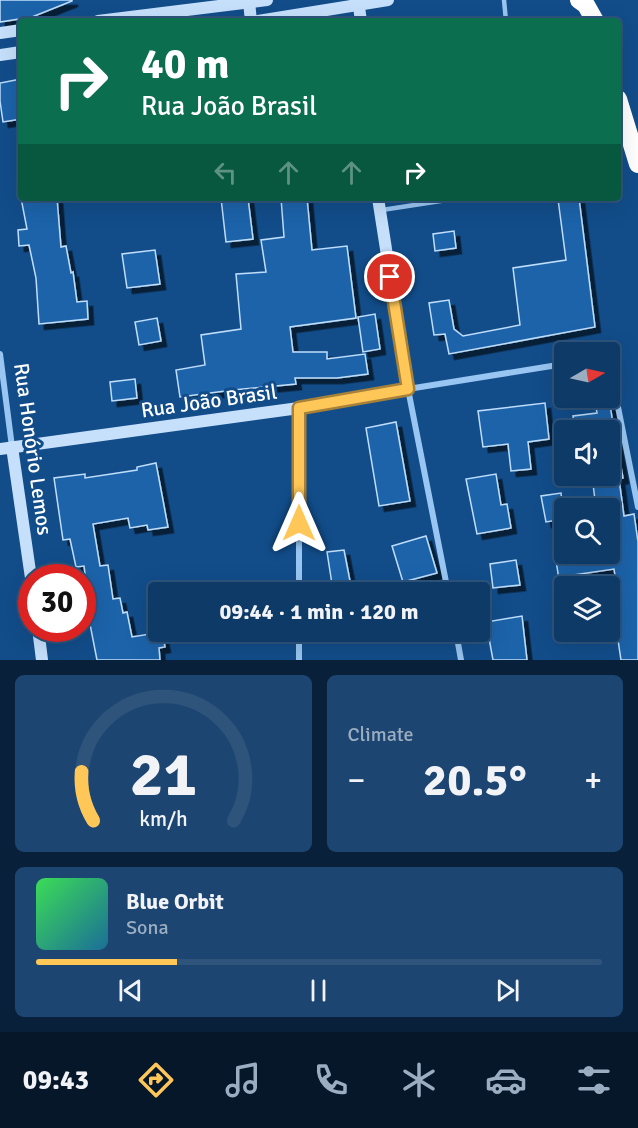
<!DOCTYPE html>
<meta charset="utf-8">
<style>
body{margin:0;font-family:Signika,sans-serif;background:#1c4571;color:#f1f3f6;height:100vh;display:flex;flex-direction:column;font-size:22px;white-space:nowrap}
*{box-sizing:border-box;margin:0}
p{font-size:20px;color:#9badc0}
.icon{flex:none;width:33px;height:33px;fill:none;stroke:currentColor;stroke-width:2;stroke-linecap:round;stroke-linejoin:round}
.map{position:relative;height:660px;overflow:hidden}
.side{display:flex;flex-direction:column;gap:15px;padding:15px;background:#082039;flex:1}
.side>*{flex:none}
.hud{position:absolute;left:18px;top:18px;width:603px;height:183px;border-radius:6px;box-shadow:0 6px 24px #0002,0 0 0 2px #2e547c;background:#0b6e4f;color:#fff;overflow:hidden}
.needle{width:39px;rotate:81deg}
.controls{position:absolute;left:554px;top:342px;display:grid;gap:12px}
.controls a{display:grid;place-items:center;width:66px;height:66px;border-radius:6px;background:#0e3a68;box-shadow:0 6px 24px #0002,0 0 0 2px #2e547c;font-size:30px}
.speed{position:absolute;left:18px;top:564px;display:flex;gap:12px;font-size:30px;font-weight:700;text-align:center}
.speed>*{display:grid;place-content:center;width:78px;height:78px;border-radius:50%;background:#0e3a68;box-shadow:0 6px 24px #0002,0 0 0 2px #2e547c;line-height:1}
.speed .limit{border:9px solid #d22;background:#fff;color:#111}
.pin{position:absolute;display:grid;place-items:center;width:51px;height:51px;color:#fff;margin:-26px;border:3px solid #fff;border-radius:50%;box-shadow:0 2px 6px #0007}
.me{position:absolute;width:66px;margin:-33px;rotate:0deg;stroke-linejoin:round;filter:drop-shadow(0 0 4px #0008)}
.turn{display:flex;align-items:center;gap:21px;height:126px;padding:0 24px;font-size:27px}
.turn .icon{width:78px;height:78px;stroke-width:2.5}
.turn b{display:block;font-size:42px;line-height:51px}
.lanes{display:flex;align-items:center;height:57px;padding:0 24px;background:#0003;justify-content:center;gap:30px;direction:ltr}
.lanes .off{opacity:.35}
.big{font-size:45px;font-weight:800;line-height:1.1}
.side .tile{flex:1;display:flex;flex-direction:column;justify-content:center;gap:9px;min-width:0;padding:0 21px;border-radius:9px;background:#1c4571}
.side .dial{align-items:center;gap:0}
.dial svg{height:156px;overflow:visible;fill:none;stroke:#2e547c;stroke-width:7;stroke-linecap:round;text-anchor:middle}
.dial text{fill:#f1f3f6;stroke:none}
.song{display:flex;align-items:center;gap:18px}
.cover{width:72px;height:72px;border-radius:9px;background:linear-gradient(135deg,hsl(130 70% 55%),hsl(200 70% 35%))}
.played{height:6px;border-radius:3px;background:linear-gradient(90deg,#ffc658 25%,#2e547c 25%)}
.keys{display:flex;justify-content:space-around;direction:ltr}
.heat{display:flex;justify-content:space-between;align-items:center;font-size:33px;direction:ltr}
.side .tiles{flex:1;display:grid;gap:15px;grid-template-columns:1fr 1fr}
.tile:last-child{grid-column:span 2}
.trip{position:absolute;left:148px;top:582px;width:342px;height:60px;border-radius:6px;background:#0e3a68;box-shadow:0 6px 24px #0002,0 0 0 2px #2e547c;font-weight:800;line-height:60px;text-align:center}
.tabs{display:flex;height:96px;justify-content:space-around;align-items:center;background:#06172a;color:#9badc0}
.tabs .icon{width:42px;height:42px}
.tabs .active{color:#ffc658}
.tabs b{font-size:27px;color:#f1f3f6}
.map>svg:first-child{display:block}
</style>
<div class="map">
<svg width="638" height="660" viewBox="0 0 638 660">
<defs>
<filter id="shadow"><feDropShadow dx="5.5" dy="5.5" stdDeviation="0" flood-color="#0009"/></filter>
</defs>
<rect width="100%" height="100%" fill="#124d8a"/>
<!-- building -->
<g fill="#1f64aa" stroke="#bfdefc" stroke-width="1.5" filter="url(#shadow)">
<path d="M0,0H72V1L32,17L0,22Z"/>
<path d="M21,79V119L3,122L0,101V83Z"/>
<path d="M21,198H57L61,247L66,246L71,273L73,272L77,302L87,301L88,319L39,324L36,278L29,245L19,246L18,230L27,229Z"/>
<path d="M221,198H248L253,239L226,242Z"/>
<path d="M281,198H307L312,250L347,246L356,318L290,327L293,352H327V359L365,354L368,374L337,378H295L296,384L233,390L180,397L176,370L205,365L201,335L241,329L236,274L266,272L261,240L284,237Z"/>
<path d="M567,198H579L595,327L449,354L445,334L434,335L429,303L449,300L454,329L463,336L520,325L513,268L566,260L558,199Z"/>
<path d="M454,231L456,248L435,251L433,234Z"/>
<path d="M155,250L160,284L127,288L122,254Z"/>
<path d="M375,314L380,349L363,352L358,317Z"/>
<path d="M157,318L161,341L139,345L135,322Z"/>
<path d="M135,379L137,398L112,401L110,382Z"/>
<path d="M545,403L549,439L528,442L531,469L511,471L508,444L483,447L478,411Z"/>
<path d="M610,405L614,430H575L573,416L597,413L596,407Z"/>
<path d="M396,422L410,501L379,506L366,428Z"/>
<path d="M609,440H616L623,478L619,479L624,516L634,514L638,542V660H621L613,607L620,606L614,569L574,575L576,586H560L555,554H570L571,558L609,554V508H596L592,476H609Z"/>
<path d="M156,463L168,527L148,530L147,525L130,528L128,518L93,524L100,566L108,565L113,599L120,598L123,613L127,612L132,637L162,632L165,647L159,648L160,660H97L88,614L82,615V596L88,595L84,566L76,567L70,539L63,540L54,478L85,474V478L137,470V467Z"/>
<path d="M496,474L501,505L507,504L511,528L477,534L466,479Z"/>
<path d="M561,493L564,519L546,522L541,496Z"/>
<path d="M426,536L437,573L403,582L392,546Z"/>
<path d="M344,550L350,581L332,584L327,552Z"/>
<path d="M516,560L520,585L493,588L490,564Z"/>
<path d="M522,616L527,660H493L486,622Z"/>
</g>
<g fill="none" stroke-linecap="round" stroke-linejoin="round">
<!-- lane -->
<g stroke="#98c5f1" stroke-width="4.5">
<path d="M504,0L506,21"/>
<path d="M382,210L460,198"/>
</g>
<!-- street -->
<g stroke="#98c5f1" stroke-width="6">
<path d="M0,354L12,447"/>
<path d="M609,362L638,507"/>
<path d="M299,592V408"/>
<path d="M448,592L408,389L564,364"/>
<path d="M456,632L461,660"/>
<path d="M299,660V632"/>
</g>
<!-- secondary -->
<g stroke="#c6e0fc" stroke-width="12">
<path d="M358,0L361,21"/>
<path d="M249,2L251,21"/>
<path d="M98,21L267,0"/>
<path d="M258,21L388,0"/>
<path d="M0,33L21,30"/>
<path d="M0,55L21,52"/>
<path d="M12,447L32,585"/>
<path d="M0,449L299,408L408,389L378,198"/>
<path d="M38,628L42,660"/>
</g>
<!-- highway -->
<g stroke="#fff" stroke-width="18">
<path d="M579,0L586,5L595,21"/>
<path d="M618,99L638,164"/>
</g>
</g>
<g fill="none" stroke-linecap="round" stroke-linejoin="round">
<defs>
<path id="route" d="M299,523V408L408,389L390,277"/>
</defs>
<!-- route casing -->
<use href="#route" stroke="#a68139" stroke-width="15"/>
<!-- route -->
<use href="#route" stroke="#ffc658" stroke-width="10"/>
</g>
<g text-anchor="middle" stroke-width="6" stroke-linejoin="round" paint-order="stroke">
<!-- street labels -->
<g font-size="21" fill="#fff" stroke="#124d8a">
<text transform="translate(209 401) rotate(-8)" y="7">Rua João Brasil</text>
<text transform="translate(33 449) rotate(82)" y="7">Rua Honório Lemos</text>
</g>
</g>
</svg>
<div class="controls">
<a><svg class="needle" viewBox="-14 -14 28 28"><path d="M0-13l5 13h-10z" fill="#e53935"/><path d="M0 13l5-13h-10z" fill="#9badc0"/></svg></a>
<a><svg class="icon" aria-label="sound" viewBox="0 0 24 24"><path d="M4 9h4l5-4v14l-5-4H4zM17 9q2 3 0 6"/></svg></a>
<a><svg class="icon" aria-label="search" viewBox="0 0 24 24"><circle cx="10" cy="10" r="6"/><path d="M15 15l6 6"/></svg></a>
<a><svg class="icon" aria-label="layers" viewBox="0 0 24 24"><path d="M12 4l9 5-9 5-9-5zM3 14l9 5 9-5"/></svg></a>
</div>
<div class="speed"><div class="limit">30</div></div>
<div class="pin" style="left:390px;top:277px;background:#d93025"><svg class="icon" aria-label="arrive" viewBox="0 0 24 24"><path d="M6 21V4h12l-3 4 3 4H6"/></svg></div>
<svg class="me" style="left:299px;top:523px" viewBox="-20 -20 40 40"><path d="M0-17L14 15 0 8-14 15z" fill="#ffc658" stroke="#fff" stroke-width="4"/></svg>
<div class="trip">09:44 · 1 min · 120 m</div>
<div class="hud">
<div class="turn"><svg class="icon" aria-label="right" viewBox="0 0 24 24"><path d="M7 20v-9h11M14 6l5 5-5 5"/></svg><div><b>40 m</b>Rua João Brasil</div></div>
<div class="lanes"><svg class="icon off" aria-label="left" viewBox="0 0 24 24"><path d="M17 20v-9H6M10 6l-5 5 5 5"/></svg><svg class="icon off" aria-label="ahead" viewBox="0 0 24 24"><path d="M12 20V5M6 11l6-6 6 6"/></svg><svg class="icon off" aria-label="ahead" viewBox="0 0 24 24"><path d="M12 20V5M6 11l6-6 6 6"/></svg><svg class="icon" aria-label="right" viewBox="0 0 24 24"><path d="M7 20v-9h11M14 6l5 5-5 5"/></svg></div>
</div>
</div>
<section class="side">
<div class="tiles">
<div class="tile dial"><svg viewBox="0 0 100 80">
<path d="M14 69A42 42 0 1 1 86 69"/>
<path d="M14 69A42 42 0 0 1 8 44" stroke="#ffc658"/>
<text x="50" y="56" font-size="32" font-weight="700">21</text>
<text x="50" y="72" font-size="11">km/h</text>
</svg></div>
<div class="tile"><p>Climate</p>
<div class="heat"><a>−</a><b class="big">20.5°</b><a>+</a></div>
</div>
<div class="tile">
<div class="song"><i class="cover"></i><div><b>Blue Orbit</b><p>Sona</p></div></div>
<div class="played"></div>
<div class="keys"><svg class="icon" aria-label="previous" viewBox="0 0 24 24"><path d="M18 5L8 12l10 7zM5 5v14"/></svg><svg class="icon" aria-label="pause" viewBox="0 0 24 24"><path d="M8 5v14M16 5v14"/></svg><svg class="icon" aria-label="next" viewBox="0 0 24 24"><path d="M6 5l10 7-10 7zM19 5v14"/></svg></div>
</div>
</div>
</section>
<nav class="tabs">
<b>09:43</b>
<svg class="icon active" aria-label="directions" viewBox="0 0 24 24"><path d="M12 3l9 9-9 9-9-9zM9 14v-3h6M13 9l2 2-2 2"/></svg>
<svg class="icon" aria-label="music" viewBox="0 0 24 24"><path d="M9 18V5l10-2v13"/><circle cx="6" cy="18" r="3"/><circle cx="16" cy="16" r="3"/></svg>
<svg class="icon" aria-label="phone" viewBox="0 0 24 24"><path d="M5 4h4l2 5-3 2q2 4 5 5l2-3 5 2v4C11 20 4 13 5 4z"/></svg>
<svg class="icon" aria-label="climate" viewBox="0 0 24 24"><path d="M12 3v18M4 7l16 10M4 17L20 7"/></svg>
<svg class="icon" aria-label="car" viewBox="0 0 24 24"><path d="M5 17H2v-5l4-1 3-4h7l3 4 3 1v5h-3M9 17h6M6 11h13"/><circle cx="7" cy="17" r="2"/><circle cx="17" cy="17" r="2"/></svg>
<svg class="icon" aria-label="filters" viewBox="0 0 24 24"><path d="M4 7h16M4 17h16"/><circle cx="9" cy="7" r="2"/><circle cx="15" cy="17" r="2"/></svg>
</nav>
